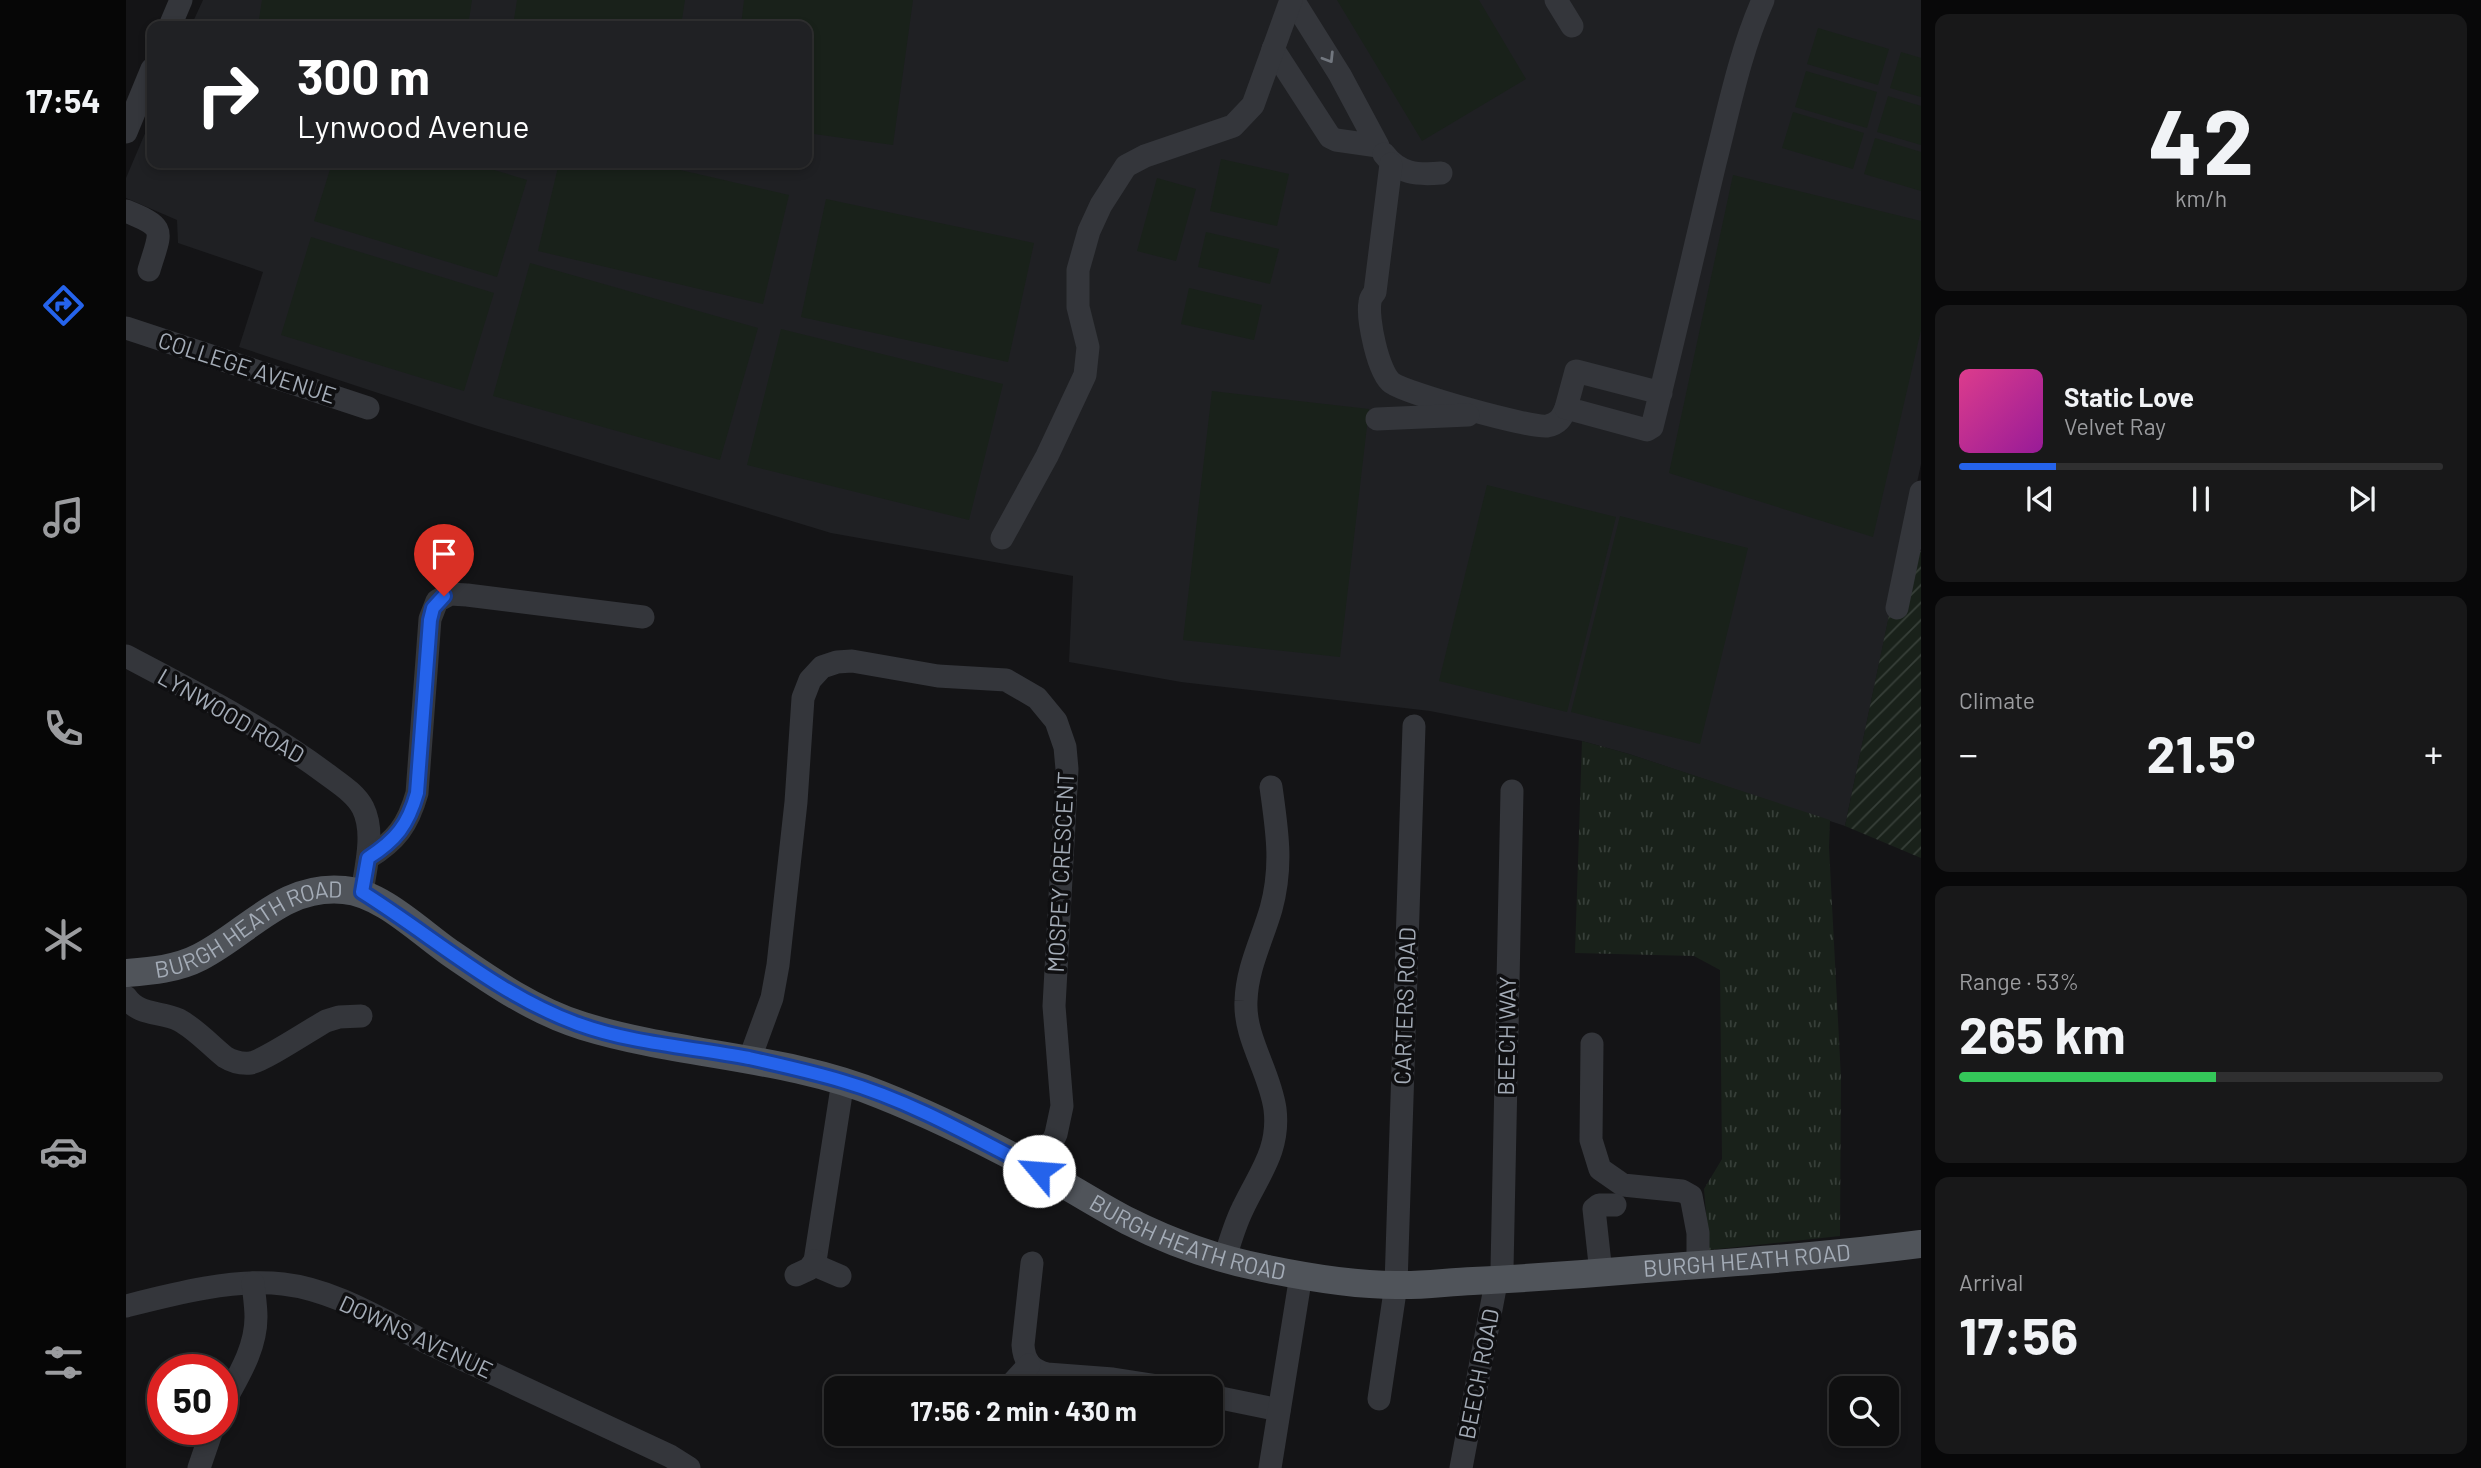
<!DOCTYPE html>
<meta charset="utf-8">
<style>
body{margin:0;font-family:Barlow,sans-serif;background:#181819;color:#f1f3f6;height:100vh;display:flex;flex-direction:column;font-size:26px;white-space:nowrap}
*{box-sizing:border-box;margin:0}
p{font-size:23px;color:#9b9c9f}
.icon{flex:none;width:38px;height:38px;fill:none;stroke:currentColor;stroke-width:2;stroke-linecap:round;stroke-linejoin:round}
.map{position:relative;flex:1;overflow:hidden}
.side{display:flex;flex-direction:column;gap:14px;padding:14px;background:#080809;width:560px}
.side>*{flex:none}
.top-card{position:absolute;left:21px;top:21px;width:665px;height:147px;border-radius:14px;box-shadow:0 4px 10px #0003,0 0 0 2px #2f2f30;background:#202124;color:#fff;overflow:hidden}
.buttons{position:absolute;left:1703px;top:1376px;display:grid;gap:14px}
.buttons a{display:grid;place-items:center;width:70px;height:70px;border-radius:14px;background:#0f0f10;box-shadow:0 4px 10px #0003,0 0 0 2px #2f2f30;font-size:35px}
.speed{position:absolute;left:21px;top:1354px;display:flex;gap:14px;font-size:35px;font-weight:700;text-align:center}
.speed>*{display:grid;place-content:center;width:91px;height:91px;border-radius:50%;background:#0f0f10;box-shadow:0 4px 10px #0003,0 0 0 2px #2f2f30;line-height:1}
.speed .limit{border:10px solid #d22;background:#fff;color:#111}
.pin{position:absolute;display:grid;place-items:center;width:60px;height:60px;color:#fff;margin:-72px -30px;border-radius:50% 50% 50% 0;rotate:-45deg;box-shadow:0 0 7px #0007}
.pin .icon{rotate:45deg}
.me{position:absolute;width:77px;margin:-38px;rotate:297deg;stroke-linejoin:round;filter:drop-shadow(0 0 5px #0008)}
.turn{display:flex;align-items:center;gap:24px;height:147px;padding:0 35px;font-size:32px}
.turn .icon{width:91px;height:91px;stroke-width:2.5}
.turn b{display:block;font-size:49px;line-height:60px}
.big{font-size:52px;font-weight:700;line-height:1.1}
.side .tile{flex:1;display:flex;flex-direction:column;justify-content:center;gap:10px;min-width:0;padding:0 24px;border-radius:14px;background:#181819}
.side .dial{align-items:center;gap:0}
.dial b{font-size:91px;line-height:1}
.song{display:flex;align-items:center;gap:21px}
.cover{width:84px;height:84px;border-radius:10px;background:linear-gradient(135deg,hsl(330 70% 55%),hsl(300 70% 35%))}
.played{height:7px;border-radius:4px;background:linear-gradient(90deg,#2563eb 20%,#2f2f30 20%)}
.keys{display:flex;justify-content:space-around;direction:ltr}
.heat{display:flex;justify-content:space-between;align-items:center;font-size:38px;direction:ltr}
.charge{height:10px;border-radius:5px;background:linear-gradient(90deg,#34c759 53%,#2f2f30 0)}
.trip{position:absolute;left:698px;top:1376px;width:399px;height:70px;border-radius:14px;background:#0f0f10;box-shadow:0 4px 10px #0003,0 0 0 2px #2f2f30;font-weight:700;line-height:70px;text-align:center}
main{display:flex;flex:1;min-height:0}
.tab-bar{display:flex;flex-direction:column;width:126px;justify-content:space-around;align-items:center;background:#060606;color:#9b9c9f}
.tab-bar .icon{width:49px;height:49px}
.tab-bar .selected{color:#2563eb}
.tab-bar b{font-size:32px;color:#f1f3f6}
.map>svg:first-child{display:block}
</style>
<main>
<nav class="tab-bar">
<b>17:54</b>
<svg class="icon selected" aria-label="directions" viewBox="0 0 24 24"><path d="M12 3l9 9-9 9-9-9zM9 14v-3h6M13 9l2 2-2 2"/></svg>
<svg class="icon" aria-label="music" viewBox="0 0 24 24"><path d="M9 18V5l10-2v13"/><circle cx="6" cy="18" r="3"/><circle cx="16" cy="16" r="3"/></svg>
<svg class="icon" aria-label="phone" viewBox="0 0 24 24"><path d="M5 4h4l2 5-3 2q2 4 5 5l2-3 5 2v4C11 20 4 13 5 4z"/></svg>
<svg class="icon" aria-label="climate" viewBox="0 0 24 24"><path d="M12 3v18M4 7l16 10M4 17L20 7"/></svg>
<svg class="icon" aria-label="car" viewBox="0 0 24 24"><path d="M5 17H2v-5l4-1 3-4h7l3 4 3 1v5h-3M9 17h6M6 11h13"/><circle cx="7" cy="17" r="2"/><circle cx="17" cy="17" r="2"/></svg>
<svg class="icon" aria-label="filters" viewBox="0 0 24 24"><path d="M4 7h16M4 17h16"/><circle cx="9" cy="7" r="2"/><circle cx="15" cy="17" r="2"/></svg>
</nav>
<div class="map">
<svg width="1795" height="1468" viewBox="0 0 1795 1468">
<defs>
<pattern id="grass-tufts" width="24" height="20" patternUnits="userSpaceOnUse" patternTransform="scale(1.75)"><rect width="24" height="20" fill="#19211a"/><path d="M3 7l-1-3M5 7V3M7 7l1-3M15 17l-1-3M17 17v-4M19 17l1-3" fill="none" stroke="#373f39"/></pattern>
<pattern id="garden-furrows" width="10" height="10" patternUnits="userSpaceOnUse" patternTransform="scale(1.75)"><rect width="10" height="10" fill="#19211a"/><path d="M-1 1l2-2M0 10L10 0M9 11l2-2" fill="none" stroke="#373f39"/></pattern>
</defs>
<rect width="100%" height="100%" fill="#141416"/>
<!-- built -->
<path fill="#1f2023" d="M77,0H1795V464L1719,826L1503,754L1456,741L1304,711L1055,682L943,662L947,576L705,533L352,426L113,347L137,272L52,243L51,220L0,198V178L26,117V163H681V26H65Z"/>
<!-- grass -->
<path fill="url(#grass-tufts)" d="M1456,741L1503,754L1704,820L1703,847L1715,1078L1714,1236L1583,1250L1578,1189L1596,1159L1594,970L1568,956L1449,953Z"/>
<!-- garden -->
<path fill="url(#garden-furrows)" d="M1777,548L1795,551V858L1719,826Z"/>
<!-- pitch -->
<g fill="#19211a">
<path d="M136,0H346L342,26H132Z"/>
<path d="M391,0H559L555,26H387Z"/>
<path d="M618,0H787L767,145L681,133V26H615Z"/>
<path d="M1211,0H1353L1400,79L1296,141Z"/>
<path d="M1692,28L1763,49L1752,85L1681,64Z"/>
<path d="M1775,52L1795,58V97L1764,88Z"/>
<path d="M1680,71L1751,92L1741,128L1669,107Z"/>
<path d="M1762,96L1795,106V145L1751,132Z"/>
<path d="M1667,112L1738,133L1727,169L1656,148Z"/>
<path d="M1749,138L1795,152V191L1738,174Z"/>
<path d="M1095,159L1163,174L1151,226L1084,211Z"/>
<path d="M206,163H345L401,180L371,277L188,221Z"/>
<path d="M433,163H524L663,195L637,304L412,251Z"/>
<path d="M1607,175L1795,221V330L1747,537L1543,473Z"/>
<path d="M1031,178L1070,189L1050,261L1011,251Z"/>
<path d="M700,199L908,243L882,362L675,317Z"/>
<path d="M1080,232L1153,249L1144,284L1072,267Z"/>
<path d="M185,237L368,293L338,391L155,335Z"/>
<path d="M404,263L632,328L594,460L367,396Z"/>
<path d="M1063,288L1136,305L1128,340L1055,324Z"/>
<path d="M655,329L877,384L843,520L621,465Z"/>
<path d="M1086,391L1243,409L1214,657L1057,640Z"/>
<path d="M1361,485L1490,517L1441,712L1313,681Z"/>
<path d="M1494,516L1622,548L1574,744L1445,712Z"/>
</g>
<g fill="none" stroke-linecap="round" stroke-linejoin="round">
<!-- minor -->
<g stroke="#34363b" stroke-width="23">
<path d="M1430,0L1446,26"/>
<path d="M44,26L55,0"/>
<path d="M1147,49L1204,137L1210,140L1252,146L1214,75L1167,0"/>
<path d="M0,132L26,69"/>
<path d="M1258,154C1273,174 1291,175 1315,173"/>
<path d="M1265,164L1249,292C1247,295 1244,298 1244,302C1241,318 1252,373 1266,383C1282,394 1404,428 1421,426C1432,424 1436,418 1440,408"/>
<path d="M0,211C42,228 35,230 23,270"/>
<path d="M0,328L242,408"/>
<path d="M1535,393L1450,371L1440,408L1521,430L1526,427C1548,339 1568,251 1589,163C1603,108 1614,52 1637,0"/>
<path d="M1251,419L1342,415"/>
<path d="M876,538L921,456L959,375L962,347L952,307V270L963,231L975,205L1000,166L1019,156L1107,126L1127,105L1165,0"/>
<path d="M1771,608L1795,492"/>
<path d="M0,656C70,693 139,728 202,775C214,784 230,794 237,808C249,832 240,866 236,892"/>
<path d="M242,858C270,841 282,825 291,793L304,619L311,601L324,594L341,595L517,617"/>
<path d="M0,997C13,1016 34,1011 53,1020C70,1029 84,1045 99,1057C107,1062 115,1064 125,1063C139,1060 184,1030 200,1021L213,1017L235,1016"/>
<path d="M1466,1044L1465,1140L1474,1169L1497,1185L1556,1191L1565,1196L1572,1233V1265"/>
<path d="M624,1058L646,998L652,965L670,802L677,698L684,680L696,667L711,662L726,661L812,676L880,680L911,698L930,721L939,747L941,769L928,1006L936,1106L930,1134L913,1171"/>
<path d="M1099,1258C1104,1241 1109,1224 1117,1208C1133,1174 1154,1150 1149,1109C1144,1072 1118,1038 1120,1001C1121,968 1136,940 1145,909C1157,865 1151,831 1145,787"/>
<path d="M689,1261L717,1081"/>
<path d="M906,1263L897,1345C898,1361 905,1370 921,1374L987,1379L1045,1388"/>
<path d="M1475,1273L1468,1209L1473,1205H1489"/>
<path d="M670,1275L683,1269L689,1261L693,1267L714,1276"/>
<path d="M0,1306C47,1294 109,1278 157,1284C211,1290 260,1323 308,1346C387,1383 466,1419 544,1456L563,1468"/>
<path d="M882,1388L903,1365"/>
<path d="M1085,1396L1153,1410"/>
<path d="M1253,1399L1270,1285L1288,726"/>
<path d="M96,1406C111,1378 130,1350 130,1317C130,1306 128,1294 127,1283"/>
<path d="M73,1468L86,1430"/>
<path d="M1144,1468L1175,1275"/>
<path d="M1335,1468L1369,1288L1376,1269L1386,791"/>
</g>
<!-- major -->
<path stroke="#50545a" stroke-width="28" id="s1" d="M0,973C25,971 51,969 74,957C123,932 157,884 218,890C255,893 293,931 323,952C365,981 408,1011 457,1026C555,1056 660,1056 755,1095C808,1116 860,1142 910,1169C941,1185 971,1205 1002,1221C1044,1242 1091,1259 1137,1268C1180,1277 1226,1285 1270,1285C1295,1286 1321,1282 1347,1281C1404,1278 1461,1274 1519,1269C1611,1262 1703,1256 1795,1244"/>
</g>
<!-- one-way arrows -->
<defs><path id="oneway-chevron" d="M-2-3.5L2.5 0L-2 3.5" fill="none" stroke-width="1.6" stroke-linecap="round" stroke-linejoin="round" transform="scale(1.75)"/></defs>
<use stroke="#72777f" href="#oneway-chevron" transform="translate(1203 58) rotate(58)"/>
<g fill="none" stroke-linecap="round" stroke-linejoin="round">
<defs>
<path id="route" d="M318,596L307,608L304,620L291,793C282,825 270,840 242,858L236,892C308,937 372,995 452,1024C507,1044 566,1047 623,1058C654,1065 686,1072 716,1081C785,1101 849,1138 913,1171"/>
</defs>
<!-- route casing -->
<use href="#route" stroke="#184099" stroke-width="18"/>
<!-- route -->
<use href="#route" stroke="#2563eb" stroke-width="12"/>
</g>
<g text-anchor="middle" stroke-width="7" stroke-linejoin="round" paint-order="stroke">
<!-- street labels -->
<g font-size="23" fill="#a4acb7" stroke="#0f0f11">
<text transform="translate(121 368) rotate(18)" y="8">COLLEGE AVENUE</text>
<text transform="translate(105 716) rotate(30)" y="8">LYNWOOD ROAD</text>
<text transform="translate(935 872) rotate(-87)" y="8">MOSPEY CRESCENT</text>
<text dy="8" stroke="none"><textPath href="#s1" startOffset="133">BURGH HEATH ROAD</textPath></text>
<text transform="translate(1279 1006) rotate(-88)" y="8">CARTERS ROAD</text>
<text transform="translate(1381 1036) rotate(-89)" y="8">BEECH WAY</text>
<text dy="8" stroke="none"><textPath href="#s1" startOffset="1162">BURGH HEATH ROAD</textPath></text>
<text dy="8" stroke="none"><textPath href="#s1" startOffset="1729">BURGH HEATH ROAD</textPath></text>
<text transform="translate(290 1337) rotate(25)" y="8">DOWNS AVENUE</text>
<text transform="translate(1353 1374) rotate(-79)" y="8">BEECH ROAD</text>
</g>
</g>
</svg>
<div class="buttons">
<a><svg class="icon" aria-label="search" viewBox="0 0 24 24"><circle cx="10" cy="10" r="6"/><path d="M15 15l6 6"/></svg></a>
</div>
<div class="speed"><div class="limit">50</div></div>
<div class="pin" style="left:318px;top:596px;background:#d93025"><svg class="icon" aria-label="arrive" viewBox="0 0 24 24"><path d="M6 21V4h12l-3 4 3 4H6"/></svg></div>
<svg class="me" style="left:913px;top:1171px" viewBox="-20 -20 40 40"><circle r="19" fill="#fff"/><path d="M0-13L10 11 0 6-10 11z" fill="#2563eb"/></svg>
<div class="trip">17:56 · 2 min · 430 m</div>
<div class="top-card">
<div class="turn"><svg class="icon" aria-label="right" viewBox="0 0 24 24"><path d="M7 20v-9h11M14 6l5 5-5 5"/></svg><div><b>300 m</b>Lynwood Avenue</div></div>
</div>
</div>
<section class="side">
<div class="tile dial"><b>42</b><p>km/h</p></div>
<div class="tile">
<div class="song"><i class="cover"></i><div><b>Static Love</b><p>Velvet Ray</p></div></div>
<div class="played"></div>
<div class="keys"><svg class="icon" aria-label="previous" viewBox="0 0 24 24"><path d="M18 5L8 12l10 7zM5 5v14"/></svg><svg class="icon" aria-label="pause" viewBox="0 0 24 24"><path d="M8 5v14M16 5v14"/></svg><svg class="icon" aria-label="next" viewBox="0 0 24 24"><path d="M6 5l10 7-10 7zM19 5v14"/></svg></div>
</div>
<div class="tile"><p>Climate</p>
<div class="heat"><a>−</a><b class="big">21.5°</b><a>+</a></div>
</div>
<div class="tile"><p>Range · 53%</p><b class="big">265 km</b><div class="charge"></div></div>
<div class="tile"><p>Arrival</p><b class="big">17:56</b></div>
</section>
</main>
